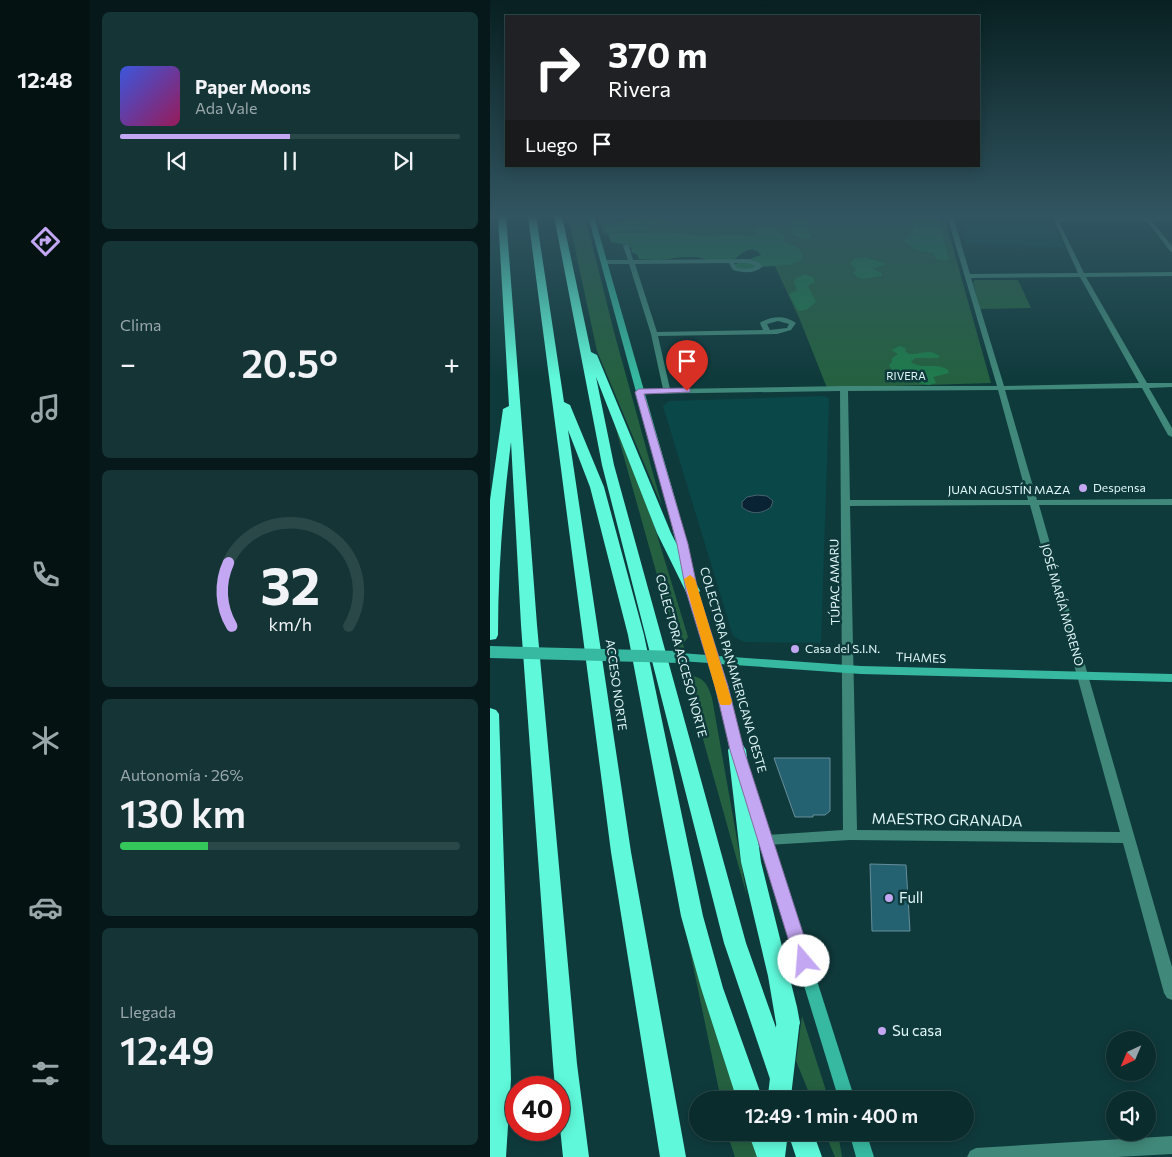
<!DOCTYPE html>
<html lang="es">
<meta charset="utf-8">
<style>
body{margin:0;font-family:Commissioner,sans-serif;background:#143435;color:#f1f3f6;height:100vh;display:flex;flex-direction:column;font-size:19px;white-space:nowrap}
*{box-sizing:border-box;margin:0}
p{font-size:16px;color:#9aa7aa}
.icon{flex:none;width:28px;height:28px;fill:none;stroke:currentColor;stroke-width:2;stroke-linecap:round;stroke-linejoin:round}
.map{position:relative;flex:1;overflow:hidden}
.details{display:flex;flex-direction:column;gap:12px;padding:12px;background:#061819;width:400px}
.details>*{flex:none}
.hud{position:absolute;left:15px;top:15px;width:475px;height:152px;border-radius:0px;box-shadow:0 2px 12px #0003,0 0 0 1px #2b4849;background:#202124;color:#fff;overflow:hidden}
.needle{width:32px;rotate:224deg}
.controls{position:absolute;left:616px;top:1031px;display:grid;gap:10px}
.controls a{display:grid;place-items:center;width:50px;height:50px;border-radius:50%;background:#0b2c2d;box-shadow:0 2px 12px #0003,0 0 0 1px #2b4849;font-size:25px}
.speed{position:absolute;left:15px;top:1076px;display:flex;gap:10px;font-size:25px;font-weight:700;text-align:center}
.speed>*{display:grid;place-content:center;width:65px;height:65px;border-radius:50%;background:#0b2c2d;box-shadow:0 2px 12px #0003,0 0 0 1px #2b4849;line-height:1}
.speed .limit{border:8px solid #d22;background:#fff;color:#111}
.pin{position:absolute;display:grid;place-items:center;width:42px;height:42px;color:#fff;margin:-51px -21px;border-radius:50% 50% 50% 0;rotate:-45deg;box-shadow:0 0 5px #0007}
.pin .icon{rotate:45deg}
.me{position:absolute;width:55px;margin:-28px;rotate:342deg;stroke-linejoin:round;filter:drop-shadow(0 0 4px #0008)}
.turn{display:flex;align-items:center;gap:18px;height:105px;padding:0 20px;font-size:22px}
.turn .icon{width:65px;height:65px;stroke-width:2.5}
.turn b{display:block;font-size:35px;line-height:42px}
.then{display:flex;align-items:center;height:48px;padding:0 20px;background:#0003;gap:10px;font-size:19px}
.big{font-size:38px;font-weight:600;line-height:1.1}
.details .card{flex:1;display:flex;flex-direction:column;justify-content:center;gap:8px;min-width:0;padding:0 18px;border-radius:8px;background:#143435}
.details .dial{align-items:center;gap:0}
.dial svg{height:130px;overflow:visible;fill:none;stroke:#2b4849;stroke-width:7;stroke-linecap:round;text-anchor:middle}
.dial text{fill:#f1f3f6;stroke:none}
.song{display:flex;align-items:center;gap:15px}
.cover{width:60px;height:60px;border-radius:8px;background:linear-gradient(135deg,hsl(230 70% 55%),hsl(330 70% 35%))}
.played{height:5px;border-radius:2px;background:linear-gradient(90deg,#c3a7f2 50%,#2b4849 50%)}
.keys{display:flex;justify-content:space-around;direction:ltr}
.heat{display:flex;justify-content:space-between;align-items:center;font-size:28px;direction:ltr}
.charge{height:8px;border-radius:4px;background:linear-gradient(90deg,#34c759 26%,#2b4849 0)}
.trip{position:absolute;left:199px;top:1091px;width:285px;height:50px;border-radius:25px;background:#0b2c2d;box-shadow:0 2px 12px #0003,0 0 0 1px #2b4849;font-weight:600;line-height:50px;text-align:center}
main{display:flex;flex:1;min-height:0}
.tabs{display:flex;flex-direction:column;width:90px;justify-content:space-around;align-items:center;background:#041212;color:#9aa7aa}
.tabs .icon{width:35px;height:35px}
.tabs .current{color:#c3a7f2}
.tabs b{font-size:22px;color:#f1f3f6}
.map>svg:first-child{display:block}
</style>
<main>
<nav class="tabs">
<b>12:48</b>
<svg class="icon current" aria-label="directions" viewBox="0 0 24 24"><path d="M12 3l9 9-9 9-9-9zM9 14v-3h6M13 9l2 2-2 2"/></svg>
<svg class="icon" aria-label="music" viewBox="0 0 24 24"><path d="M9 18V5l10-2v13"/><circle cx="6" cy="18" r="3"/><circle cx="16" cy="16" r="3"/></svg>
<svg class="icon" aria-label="phone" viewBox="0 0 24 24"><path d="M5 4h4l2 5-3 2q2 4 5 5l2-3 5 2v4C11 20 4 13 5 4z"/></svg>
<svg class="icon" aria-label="climate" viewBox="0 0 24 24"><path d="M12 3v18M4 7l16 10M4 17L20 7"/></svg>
<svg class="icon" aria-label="car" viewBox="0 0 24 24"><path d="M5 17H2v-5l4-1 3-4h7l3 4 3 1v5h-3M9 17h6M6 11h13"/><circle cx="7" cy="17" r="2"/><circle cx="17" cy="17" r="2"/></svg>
<svg class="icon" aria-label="filters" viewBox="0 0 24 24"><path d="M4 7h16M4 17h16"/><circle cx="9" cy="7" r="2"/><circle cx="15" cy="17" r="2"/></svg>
</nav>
<section class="details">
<div class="card">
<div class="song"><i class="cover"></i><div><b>Paper Moons</b><p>Ada Vale</p></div></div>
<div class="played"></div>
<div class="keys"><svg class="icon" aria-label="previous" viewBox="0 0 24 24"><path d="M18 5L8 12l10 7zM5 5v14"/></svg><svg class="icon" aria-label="pause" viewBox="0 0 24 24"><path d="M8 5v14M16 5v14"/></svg><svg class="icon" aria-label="next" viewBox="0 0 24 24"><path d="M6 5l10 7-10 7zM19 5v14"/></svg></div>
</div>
<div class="card"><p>Clima</p>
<div class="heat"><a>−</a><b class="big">20.5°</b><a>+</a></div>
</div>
<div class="card dial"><svg viewBox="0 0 100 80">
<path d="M14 69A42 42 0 1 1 86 69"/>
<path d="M14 69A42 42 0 0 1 12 30" stroke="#c3a7f2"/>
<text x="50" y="56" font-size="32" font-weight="700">32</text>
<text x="50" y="72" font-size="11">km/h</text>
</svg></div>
<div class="card"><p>Autonomía · 26%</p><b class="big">130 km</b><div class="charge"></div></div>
<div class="card"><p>Llegada</p><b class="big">12:49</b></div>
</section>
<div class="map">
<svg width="682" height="1157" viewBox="0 0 682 1157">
<rect width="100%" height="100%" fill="#0f3a3c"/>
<!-- built -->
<g fill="#0a4749">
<path d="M468,216H649L559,217L574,247L476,244Z"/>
<path d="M332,396L339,398L331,643L254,642L243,636L173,406L179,401Z"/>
</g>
<!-- green -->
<g fill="#256141">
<path d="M78,216H95L124,332L172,506L107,351Z"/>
<path d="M108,216H454L501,383L337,388L310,320L272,238L135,237L113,234Z"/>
<path d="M485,280H528L541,308L490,309L483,282Z"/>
<path d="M121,411L164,525L198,637L193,644L202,676C215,678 218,686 222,698L257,896Z"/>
<path d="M183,869L249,1100H231Z"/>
<path d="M312,1016L339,1100H322L306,1061Z"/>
<path d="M237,1133H261L268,1157H245Z"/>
<path d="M335,1133H348L352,1157H345Z"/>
</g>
<!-- forest -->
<g fill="#1f7b4d">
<path d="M419,216H448L459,261L446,259L443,253L424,249L415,241L422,233L424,226Z"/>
<path d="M146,217L169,218L175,221L158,229L131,230L119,234L172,232L217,236L243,234L262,237L268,235L266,231L268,228C281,223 286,229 295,236L294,242L307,247L312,253L311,260L299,265L267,267L265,270C256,270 245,272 240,266L271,255C262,244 253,252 245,259L218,260L208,257H193L168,260L149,259L147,254L141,252L142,248L137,245L121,242L114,224L128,223Z"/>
<path d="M312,217L319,219L317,226L321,238L314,239L299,234L305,229L299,224Z"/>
<path d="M374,257L397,264L383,269L392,273V276C381,276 372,284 363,273L366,270L360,263L364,259Z"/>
<path d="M315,274L324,278V282L318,286L326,302L316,310L308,311L299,294L307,291L304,282L306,278Z"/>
<path d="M410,346L416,348L415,351L419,354C430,355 441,347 450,357L447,358H425L421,362C431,370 447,362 458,370L459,373L443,377L446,383L439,385L428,383L424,377L414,376L410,371L402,370L399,365L402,362V358L408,354L401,350Z"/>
</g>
<!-- water -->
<path fill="#092334" stroke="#4a626e" d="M267,495L277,496L283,501L281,507C272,514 261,515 252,507V502L257,497Z"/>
<!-- building -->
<g fill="#246171" stroke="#678e9a">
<path d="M284,758H340V811L335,815H323V817H305Z"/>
<path d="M380,864L416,865L420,931H382Z"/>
</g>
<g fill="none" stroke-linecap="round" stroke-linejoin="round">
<!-- street -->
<g fill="#408879" fill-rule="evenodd">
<path d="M457,216H463L480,274L588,273L564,220L580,217H682V221H662L682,246V252L680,251L657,221H580L569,222L594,273L682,272V276L596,277L657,383H682V387L659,388L682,428V437L678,435L652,388L515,390L547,500L682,499V505H549L682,967V1000L677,998L674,993L633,843L360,840L277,845L272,844L270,840L272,836L277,835L353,830L350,391L146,394L145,392L149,390L173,389L161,334L139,264H114L111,262L114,260H138L133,246L136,244L139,246L143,260L258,259L268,262L273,266C265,274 254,273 243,270L239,263L145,264L167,332L273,330L270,323L271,322C283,316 295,315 306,323L301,330L287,334L168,336L180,389L354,386H507ZM244,263H258L266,266C260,270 254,269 247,268ZM590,277L649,383L514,386L481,278ZM288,321L299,324L297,328L280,330L277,324ZM508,390L538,500H360L358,391ZM540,505L630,832L367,830L360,506Z"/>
<path d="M682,1136V1154L627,1157H477L480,1151L486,1148Z"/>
</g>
<!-- secondary -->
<g fill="#37b8a0" fill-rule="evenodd">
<path d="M98,216H104L188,509L207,591L228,656L371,666L682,674V682L371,674L230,664L238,686L254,755L252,758L248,760L244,758L219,663L190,661L186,660L184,657L186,654L190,653L217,655L197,591L178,509Z"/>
<path d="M259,781L263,783L265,786L365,1100H349L253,786L255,783Z"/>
<path d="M359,1132H376L384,1157H366Z"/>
</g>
<!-- highway -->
<g fill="#5ff8da" fill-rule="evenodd">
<path d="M8,216H16L47,625L87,1064L99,1157H73L69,1118V1088H65L63,1064L31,625L21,442C13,507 8,570 8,635L6,639L0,640V500L13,409L19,406Z"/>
<path d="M38,216H46L74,402L80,405L114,487L154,635L213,916L233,988L273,1100H247L211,988L191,916L138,635L100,487L78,430L141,852L196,1157H170L121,852Z"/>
<path d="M64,216H72L101,352L107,355L181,533L210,591L207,594H197L167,533L106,377L124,465L256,943L302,1073L299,1082L290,1085L281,1082L278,1073L234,943L112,465Z"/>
<path d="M0,708L6,710L9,714L21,1079L16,1157H0Z"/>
<path d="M247,743L253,745L256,750L271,862L307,1007L310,1023L306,1031L298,1034L290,1031L286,1023L278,976L251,862L238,750L241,745Z"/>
<path d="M258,1132H323L332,1157H306L298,1133L295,1157H267Z"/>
</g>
<!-- secondary-bridge -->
<path stroke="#37b8a0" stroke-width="12" d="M0,652L190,657"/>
<!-- highway-bridge -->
<path stroke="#5ff8da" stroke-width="23" d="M289,1100L298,1023"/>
</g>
<!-- sky -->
<linearGradient id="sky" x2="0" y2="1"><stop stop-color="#082021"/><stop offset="0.57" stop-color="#315561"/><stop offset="1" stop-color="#315561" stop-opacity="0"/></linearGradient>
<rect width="682" height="378" fill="url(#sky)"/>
<!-- route -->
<path fill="#c3a7f2" stroke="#7f6d9d" d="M197,388L200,389V392L154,394L198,544L208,591L238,686L254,750L322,961L319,966L314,969L308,966L305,961L240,750L225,686L196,591L187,544L145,392L149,389Z"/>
<!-- slow -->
<path fill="#f59e0b" d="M200,575L205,579L242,702L240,705H231L229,702L194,579Z"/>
<!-- markers -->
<g fill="#c3a7f2" stroke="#0f3a3c" stroke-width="2">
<circle cx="593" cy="488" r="5"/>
<circle cx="305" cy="649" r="5"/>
<circle cx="399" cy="898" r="5"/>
<circle cx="392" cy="1031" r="5"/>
</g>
<g text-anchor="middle" stroke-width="5" stroke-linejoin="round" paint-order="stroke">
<!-- far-street labels -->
<g font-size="11" fill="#e0f6f7" stroke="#0f3a3c">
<text x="416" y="380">RIVERA</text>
</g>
<!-- poi labels -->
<g font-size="12" fill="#e0f6f7" stroke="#0f3a3c" text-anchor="start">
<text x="603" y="492">Despensa</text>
<text x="315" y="653">Casa del S.I.N.</text>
</g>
<!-- street labels -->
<g font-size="12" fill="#e0f6f7" stroke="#0f3a3c">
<text x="519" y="494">JUAN AGUSTÍN MAZA</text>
<text transform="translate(345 582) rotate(-91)" y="4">TÚPAC AMARU</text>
<text transform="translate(572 605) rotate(74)" y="4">JOSÉ MARÍA MORENO</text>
<text transform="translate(191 656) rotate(75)" y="4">COLECTORA ACCESO NORTE</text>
<text transform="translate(431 658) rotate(2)" y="4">THAMES</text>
<text transform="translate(243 670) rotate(74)" y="4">COLECTORA PANAMERICANA OESTE</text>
<text transform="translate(126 685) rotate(82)" y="4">ACCESO NORTE</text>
</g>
<!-- near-street labels -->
<g font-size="15" fill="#e0f6f7" stroke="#0f3a3c">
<text transform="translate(457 820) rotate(1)" y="5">MAESTRO GRANADA</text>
</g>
<!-- near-poi labels -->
<g font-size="15" fill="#e0f6f7" stroke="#0f3a3c" text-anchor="start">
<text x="409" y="903">Full</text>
<text x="402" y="1036">Su casa</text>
</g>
</g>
</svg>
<div class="controls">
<a><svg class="needle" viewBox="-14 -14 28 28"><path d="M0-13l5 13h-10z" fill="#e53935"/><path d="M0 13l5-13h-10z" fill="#9aa7aa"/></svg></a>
<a><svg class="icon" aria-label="sound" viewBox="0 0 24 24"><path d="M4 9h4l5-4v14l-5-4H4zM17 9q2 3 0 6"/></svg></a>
</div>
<div class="speed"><div class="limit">40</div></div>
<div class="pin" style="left:197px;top:391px;background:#d93025"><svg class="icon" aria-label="arrive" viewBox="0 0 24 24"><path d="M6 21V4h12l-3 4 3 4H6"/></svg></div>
<svg class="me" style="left:314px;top:961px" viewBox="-20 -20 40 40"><circle r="19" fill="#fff"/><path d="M0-13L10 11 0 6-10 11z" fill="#c3a7f2"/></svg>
<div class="trip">12:49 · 1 min · 400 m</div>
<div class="hud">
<div class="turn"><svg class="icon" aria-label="right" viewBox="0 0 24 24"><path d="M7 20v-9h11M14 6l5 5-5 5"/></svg><div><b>370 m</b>Rivera</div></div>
<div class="then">Luego<svg class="icon" aria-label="arrive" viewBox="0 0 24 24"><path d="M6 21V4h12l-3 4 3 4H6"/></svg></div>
</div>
</div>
</main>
